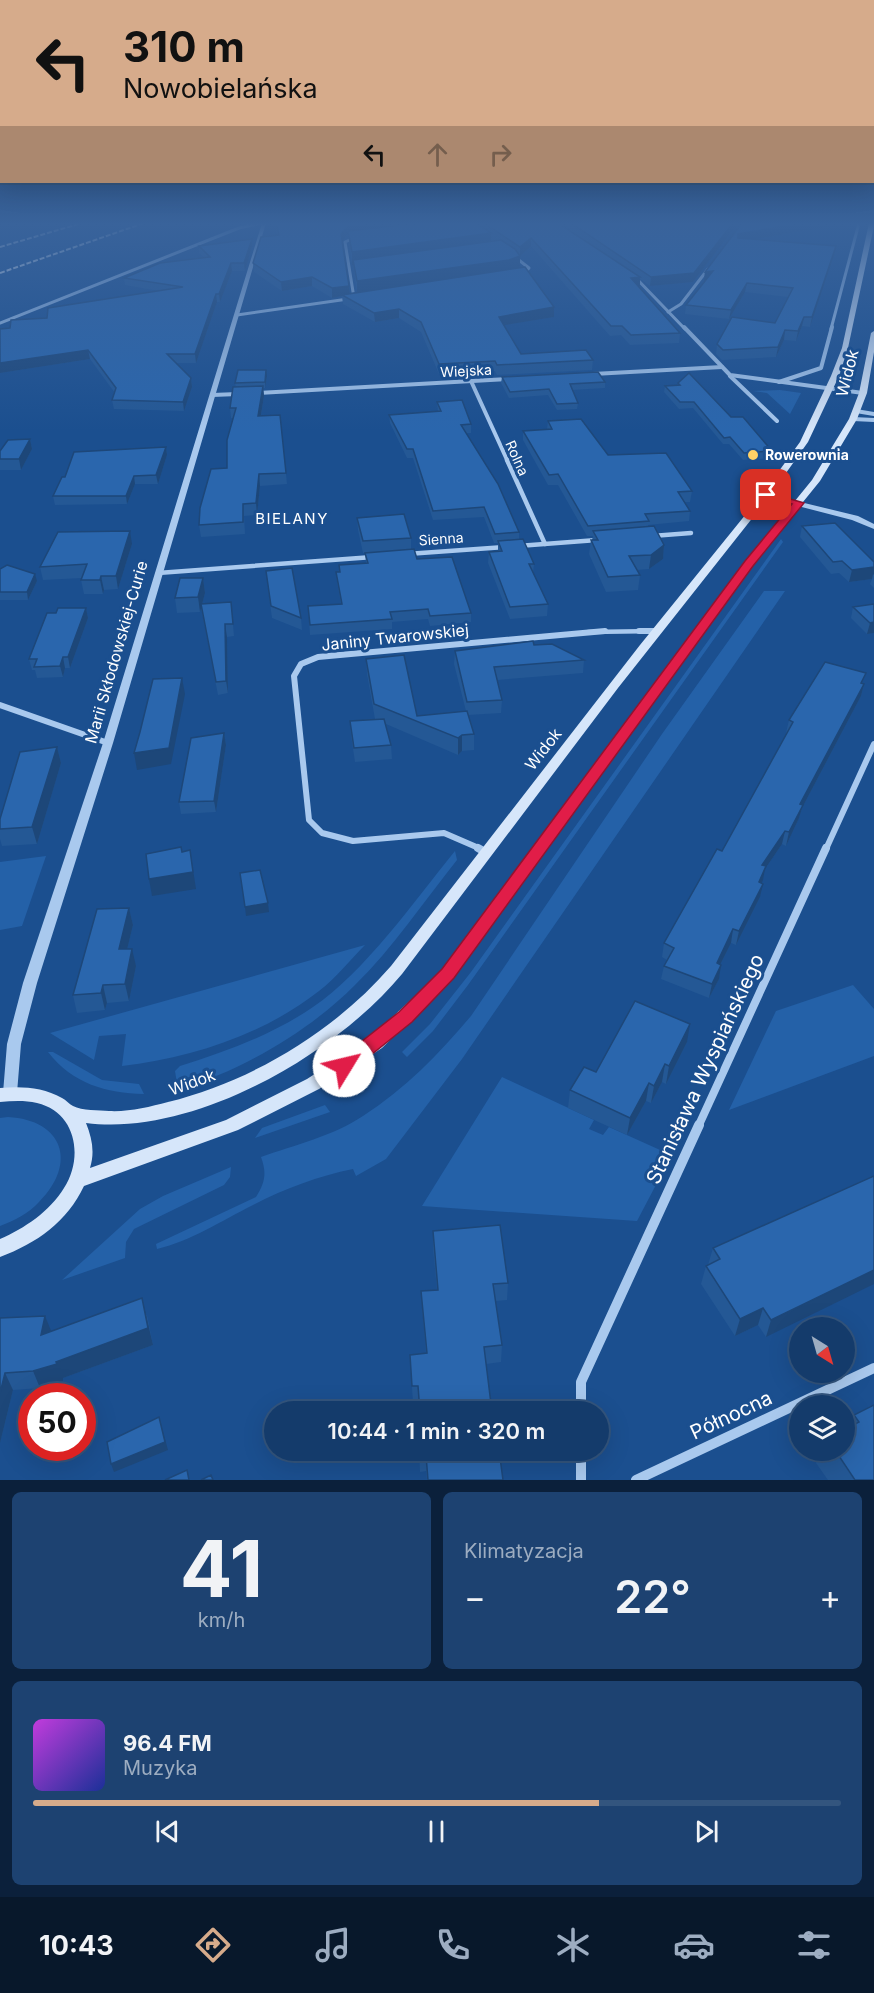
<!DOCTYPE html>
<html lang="pl">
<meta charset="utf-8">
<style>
body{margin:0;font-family:Inter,sans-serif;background:#1d4271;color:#f1f3f6;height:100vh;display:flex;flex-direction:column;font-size:22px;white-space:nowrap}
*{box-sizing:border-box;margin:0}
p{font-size:20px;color:#9dadc1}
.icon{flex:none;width:33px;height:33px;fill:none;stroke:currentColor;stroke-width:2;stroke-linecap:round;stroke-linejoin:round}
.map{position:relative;height:1480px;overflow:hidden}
.side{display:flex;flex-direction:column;gap:12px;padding:12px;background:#0b203b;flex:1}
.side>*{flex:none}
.top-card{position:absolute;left:0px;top:0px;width:874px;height:183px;box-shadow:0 6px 24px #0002,0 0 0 2px #33557e;background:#d6ab8b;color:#111;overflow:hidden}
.needle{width:39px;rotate:143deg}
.tools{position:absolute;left:789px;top:1317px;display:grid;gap:12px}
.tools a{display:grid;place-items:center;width:66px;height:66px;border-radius:50%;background:#143b6b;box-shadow:0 6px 24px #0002,0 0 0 2px #33557e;font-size:30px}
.speed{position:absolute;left:18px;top:1383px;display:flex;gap:12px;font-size:30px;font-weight:700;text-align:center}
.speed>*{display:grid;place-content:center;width:78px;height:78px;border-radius:50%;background:#143b6b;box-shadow:0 6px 24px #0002,0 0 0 2px #33557e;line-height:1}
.speed .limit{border:9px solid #d22;background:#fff;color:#111}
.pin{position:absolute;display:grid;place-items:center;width:51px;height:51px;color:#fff;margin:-26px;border-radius:12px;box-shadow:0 3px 9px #0006}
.me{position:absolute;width:66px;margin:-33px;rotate:54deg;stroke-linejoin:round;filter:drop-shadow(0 0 4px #0008)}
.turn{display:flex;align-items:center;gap:21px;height:126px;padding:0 24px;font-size:27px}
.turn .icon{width:78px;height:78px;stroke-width:2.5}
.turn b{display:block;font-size:42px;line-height:51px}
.lanes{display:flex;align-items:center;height:57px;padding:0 24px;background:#0003;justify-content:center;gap:30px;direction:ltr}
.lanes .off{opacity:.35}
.big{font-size:45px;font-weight:600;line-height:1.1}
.side .tile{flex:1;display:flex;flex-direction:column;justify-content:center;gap:9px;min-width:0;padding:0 21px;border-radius:9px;background:#1d4271}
.side .dial{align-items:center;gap:0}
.dial b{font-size:78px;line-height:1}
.song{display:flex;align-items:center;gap:18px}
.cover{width:72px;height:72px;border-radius:9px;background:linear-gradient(135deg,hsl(290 70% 55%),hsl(230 70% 35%))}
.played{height:6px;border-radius:3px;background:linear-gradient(90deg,#d6ab8b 70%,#33557e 70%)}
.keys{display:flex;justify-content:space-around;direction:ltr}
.heat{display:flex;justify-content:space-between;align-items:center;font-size:33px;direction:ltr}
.side .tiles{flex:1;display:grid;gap:12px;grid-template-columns:1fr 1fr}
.tile:last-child{grid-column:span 2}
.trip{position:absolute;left:264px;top:1401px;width:345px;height:60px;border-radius:30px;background:#143b6b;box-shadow:0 6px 24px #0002,0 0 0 2px #33557e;font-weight:600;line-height:60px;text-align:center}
.menu{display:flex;height:96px;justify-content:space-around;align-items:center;background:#08182b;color:#9dadc1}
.menu .icon{width:42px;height:42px}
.menu .on{color:#d6ab8b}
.menu b{font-size:27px;color:#f1f3f6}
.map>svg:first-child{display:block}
</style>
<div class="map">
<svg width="874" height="1480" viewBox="0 0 874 1480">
<rect width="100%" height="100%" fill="#1b4f8f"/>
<!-- green -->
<g fill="#2461a8">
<path d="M780,390L801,393L790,414L767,393L753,391Z"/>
<path d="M781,539L783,542L468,985L433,1031L407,1057L402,1052L430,1024L471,972Z"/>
<path d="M764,591H785L462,1059L386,1159L356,1176L353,1169C319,1176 283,1189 253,1205C221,1221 191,1241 157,1249L156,1244L256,1197C265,1183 267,1173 261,1157C295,1145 333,1136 363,1116C405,1089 439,1054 471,1016L662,734Z"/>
<path d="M455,851L457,860C424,901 393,948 355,985C307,1033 242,1070 178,1090L175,1071L180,1066C227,1051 272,1035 313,1007C364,973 416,899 455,851Z"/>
<path d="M46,856L22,926L0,930V862Z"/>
<path d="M365,945C350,960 336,978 319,991C263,1035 191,1058 122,1066L126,1034L99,1036L94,1060L50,1033Z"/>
<path d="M853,985L874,1009V1056L729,1110L776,1011Z"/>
<path d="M48,1052H53L102,1080L139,1084L144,1094C106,1093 73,1084 48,1052Z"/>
<path d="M502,1077L594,1120L589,1129L603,1135L609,1127L669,1154L688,1118L690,1120L637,1221L422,1206Z"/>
<path d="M325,1105L330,1112L255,1138L262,1128Z"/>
<path d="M8,1117C63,1120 78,1163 39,1202C28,1214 15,1220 0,1226V1118Z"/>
<path d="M231,1167L230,1177L224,1185L134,1229L126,1242L125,1258L62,1280L140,1209L163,1196Z"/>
</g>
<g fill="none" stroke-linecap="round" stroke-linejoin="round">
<!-- minor-far5 -->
<g stroke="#a9c9ee" stroke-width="3">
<path d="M515,257L529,268L522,274"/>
<path d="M634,276L685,329"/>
<path d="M354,298L345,242L356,237"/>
<path d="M668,312L681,304L708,269"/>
<path d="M237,315L348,299"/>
<path d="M0,323L239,228L262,223"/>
<path d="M831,329L859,223"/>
</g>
<!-- minor-far4 -->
<g stroke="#a9c9ee" stroke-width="4">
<path d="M684,327L730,375L863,393"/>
<path d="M593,374L722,367"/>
<path d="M730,376L777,421"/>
<path d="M471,381L508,462"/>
<path d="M779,382L821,368L832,327"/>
<path d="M258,393L508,379"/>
<path d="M212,395L238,394"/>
<path d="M856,411L874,414"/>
<path d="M853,419L874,420"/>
</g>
<!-- minor-far3 -->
<g stroke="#a9c9ee" stroke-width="4.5">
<path d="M507,460L545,544"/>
<path d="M652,536L691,533"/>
<path d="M518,546L597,540"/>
<path d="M407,554L505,547"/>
<path d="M158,573L373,557"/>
<path d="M588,632L658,631"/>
</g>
<!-- minor-far2 -->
<g stroke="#a9c9ee" stroke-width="6">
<path d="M639,631H658"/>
<path d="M0,705L108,743"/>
<path d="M481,849L444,833L353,841L322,833L309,820L294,676L301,664L318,657L605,631"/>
<path d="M826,849L874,744"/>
</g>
<!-- minor-far1 -->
<g stroke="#a9c9ee" stroke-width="8">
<path d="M478,848L485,852"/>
<path d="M698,1127L826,848"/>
</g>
<!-- minor -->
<g stroke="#a9c9ee" stroke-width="10">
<path d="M581,1412V1382L699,1125"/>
<path d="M581,1450V1480"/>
<path d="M636,1480L874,1368"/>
</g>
<!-- tertiary -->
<g fill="#a9c9ee" fill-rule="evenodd">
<path d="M262,223H266L113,743L37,983L21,1044L17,1093L15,1097L10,1099L5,1097L3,1093L7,1044L23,983L103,743Z"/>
<path d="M763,493L858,516L874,524V529L852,520L763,497Z"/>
</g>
<!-- secondary -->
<path fill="#d6e6fa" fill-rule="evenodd" d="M869,223H874V226L848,348L839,376L808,442L769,497L618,688L402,974C335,1055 193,1137 86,1123C92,1138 95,1152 90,1168L226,1120L307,1079L370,1038L443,970L746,561L812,480L849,419L859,393L871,333L874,331V352L867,393L857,419L820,481L752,565L453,978L382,1048L319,1089L238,1130L84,1186C67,1222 37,1243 0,1257V1239C25,1228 49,1212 64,1188C84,1157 76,1112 37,1103C24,1100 12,1101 0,1102V1088C21,1086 43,1087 62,1098C66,1100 69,1104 73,1106C82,1111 99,1110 109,1111C129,1112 149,1107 168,1102C252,1081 334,1032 391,966L640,645L763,493L800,442L831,376L842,348Z"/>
<!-- rail -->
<g stroke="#fff" stroke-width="2" stroke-dasharray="5 2" stroke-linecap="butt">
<path d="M0,247L82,223"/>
<path d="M0,273L144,223"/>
</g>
</g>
<!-- wall -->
<g fill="#245895" fill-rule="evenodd">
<path d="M275,223L480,226V223H738L693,282L650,286L640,279V286H638L680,333L679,343L630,345L621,335L610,336L531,246L520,255V268L554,307V317L504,325L521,354L593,360L592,370L497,375L495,371L439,374L421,332L399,318L375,322L343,304L342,296L332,298L312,286L282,291L254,272L253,263L277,235ZM347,235H349V243L352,265H353L357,292L350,293L342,242Z"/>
<path d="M742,223H848L754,239L836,246L834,255L810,327L802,326L796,341L784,340L776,357L722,360L716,354L717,344L775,323L788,297L745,292L729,319L685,314L686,305L705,281H704L705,272Z"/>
<path d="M252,239V246L245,271H232L220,302H217L196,363H176L191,378L192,387L184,411L114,409L112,400L115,393L90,359L0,373V329L10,328L47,318L159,291L125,285L124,278L204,257L199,253V246Z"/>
<path d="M267,376L265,388H263L264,396L261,416L280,415L287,484L260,486L257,515L244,516L245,534L201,537L199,525L227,468L233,418H231L230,408L236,387L235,383Z"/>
<path d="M502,377L605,382V388L572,390L578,403L577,409L557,410L548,395L509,398L501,383Z"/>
<path d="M678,383L731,417L772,451L771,458L743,460L729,444H723L693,408L679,409L664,392L665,386L678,385Z"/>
<path d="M437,402L471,424V433H466L519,532V539L534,564L533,573L548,604L547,616L510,619L488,563L489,552L498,551V543H494L484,517L433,520L413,458H407L390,423L389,415L438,412Z"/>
<path d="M548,421L608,455L692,491L690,502H685L690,511L689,521L648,525V527L664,545L663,559L649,569L637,570L640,575L638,590L606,592L589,554L591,540H592L593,536H587L558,485H548L523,440V431L547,429Z"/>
<path d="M30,439L32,449L21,470H0V451Z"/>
<path d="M166,447L167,455L158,484H135L127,504L55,505L53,496L65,477Z"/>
<path d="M357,518L411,538V549L417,559L471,613V622L430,626L428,619L392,622V629L310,635L308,606L341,604L337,582L336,572H339V565L366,563L365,553H363L358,530Z"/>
<path d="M802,526L874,562V588L870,584L872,579L849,582L839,573L831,574L800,537Z"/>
<path d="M132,544L118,589L104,590L103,594H84L81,580L82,578L43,580L40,567Z"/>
<path d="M0,569L37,581L28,600H0Z"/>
<path d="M203,578L205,593L202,604L231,602L234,636L227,637L228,693L218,695L201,608L200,612L177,613L175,598Z"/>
<path d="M267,582L301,618L302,630L272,618Z"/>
<path d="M874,604V633L867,634L851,618L853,607Z"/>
<path d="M86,608L88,618L70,668H65L63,677L37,678L35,670H32L29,659L56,613Z"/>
<path d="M534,645L584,660L583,673L497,680L502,700L501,713L468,715L474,734V750L462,751L458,755L386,724L391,745L392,759L355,762L351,735L350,721L375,719L367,674L366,659L417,716L466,711L454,664L455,651Z"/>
<path d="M863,683L864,684L861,696L802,808L799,818L786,846L782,844L765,869L761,883L760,897L736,945L731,943L720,965L719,979L709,998L661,979L664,966L667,960L662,957L664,943L722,851L787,733H786L789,720Z"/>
<path d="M224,733L226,745L216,812L181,814L179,802Z"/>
<path d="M57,747L61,763L37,844L2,846L0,839V819Z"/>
<path d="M129,908L133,925L127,949L136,966L129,1001L107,1003L105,1010L77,1013L73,995Z"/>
<path d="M687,1042L666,1084L662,1082L651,1103L646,1101L627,1135L568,1108L570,1090L596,1072Z"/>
<path d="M874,1176L766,1337L758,1325L735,1336L701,1284L706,1266L708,1265L713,1248Z"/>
<path d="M433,1231L508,1283L507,1300L496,1301L502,1345L501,1362L486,1364L492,1412H419V1402L413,1403L410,1355L426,1353L422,1308L421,1291L437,1290L433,1248Z"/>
<path d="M147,1315L153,1345L63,1378V1381L40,1388L13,1390L0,1443V1318L51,1331Z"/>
<path d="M874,1405V1480H828L816,1463L822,1450H844L848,1428L854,1415Z"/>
<path d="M419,1450H499L503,1480H427L426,1471L420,1472Z"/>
</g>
<!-- shaded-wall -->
<g fill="#1d4779">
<path d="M384,223H463L348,231L349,235H347L341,243V234L347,227Z"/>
<path d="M733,223H738L693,282L650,286L651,277Z"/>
<path d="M802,223H848L737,242L738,234Z"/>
<path d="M491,233V246L353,260V265H352V252Z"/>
<path d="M531,238V246L520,256V247Z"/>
<path d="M252,239V246L245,271L244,263Z"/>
<path d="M836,246L834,255L810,327L812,317Z"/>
<path d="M520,256V269L357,294V281Z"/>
<path d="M231,263L232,271L220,302L219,294Z"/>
<path d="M713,271L712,280L704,281L705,272Z"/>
<path d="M312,277V286L282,291L281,282Z"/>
<path d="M640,277V286L630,287L631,278Z"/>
<path d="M747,283L745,292L729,319L731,310Z"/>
<path d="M349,286L350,295H342V296L332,298V288Z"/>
<path d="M216,294L217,302L196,363L195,354Z"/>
<path d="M554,307V317L499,326V317Z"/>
<path d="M399,309V318L375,322L374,313Z"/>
<path d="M804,317L802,326L796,341L798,331Z"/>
<path d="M785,330L784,340L776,357L778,347Z"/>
<path d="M88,350L90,359L0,373V363Z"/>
<path d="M266,370L267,376L265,388V382Z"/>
<path d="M191,378L192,387L184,411L183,402Z"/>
<path d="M263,386L264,396L259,427L258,416Z"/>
<path d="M30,439L32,449L21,470L19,459Z"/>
<path d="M166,447L167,455L158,484L156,475Z"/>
<path d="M259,474L260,486L257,515L256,503Z"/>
<path d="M134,476L135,484L127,504L126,496Z"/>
<path d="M130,531L132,544L118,589L116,576Z"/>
<path d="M664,545L663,559L649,569L651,555Z"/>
<path d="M874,567V575L873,574L872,579L849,582L852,570Z"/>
<path d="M35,574L37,581L28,600L27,592Z"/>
<path d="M101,576L104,590L103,594L100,580Z"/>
<path d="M203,578L205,593L200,612L198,597Z"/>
<path d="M86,608L88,618L70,668L68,657Z"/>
<path d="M874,622V633L867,634L870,623Z"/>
<path d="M225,624L227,637L228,693L226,681Z"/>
<path d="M63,657L65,668L63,677L60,666Z"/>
<path d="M182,678L185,694L171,764L137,770L134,753Z"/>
<path d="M864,684L861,696L802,808L799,818L786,846L789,832L800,804Z"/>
<path d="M224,733L226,745L216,812L214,801Z"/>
<path d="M462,735V751L458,755V738Z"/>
<path d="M57,747L61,763L37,844L32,827Z"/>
<path d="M785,831L782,844L765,869L763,880L756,896L762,865Z"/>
<path d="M190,850L196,889L152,896L149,879Z"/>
<path d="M763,884L760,897L736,945L739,931Z"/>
<path d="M268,903L269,912L246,916L245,907Z"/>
<path d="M129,908L133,925L123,966L119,949Z"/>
<path d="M733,929L731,943L714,977L717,963Z"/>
<path d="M132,949L136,966L129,1001L125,984Z"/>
<path d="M721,965L719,979L709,998L712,984Z"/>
<path d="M103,985L107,1003L105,1010L101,993Z"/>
<path d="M690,1024L687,1042L666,1084L669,1066Z"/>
<path d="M665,1064L662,1082L651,1103L654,1086Z"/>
<path d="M649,1083L646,1101L627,1135L630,1118Z"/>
<path d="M874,1270V1284L766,1337L771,1320Z"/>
<path d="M142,1298L153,1345L63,1378V1381L40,1388L33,1371L56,1362Z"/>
<path d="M763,1308L758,1325L735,1336L740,1319Z"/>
<path d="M45,1316L52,1333L41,1335Z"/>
<path d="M5,1373L13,1390L0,1443V1393Z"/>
<path d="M159,1417L168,1450L114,1472L111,1464Z"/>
</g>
<!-- building -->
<g fill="#2a66ad" stroke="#1d4779" stroke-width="1.5">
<path d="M276,223H384L347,227L341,234L349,286L332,288L312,277L281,282L253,263L261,237L279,235Z"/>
<path d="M419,223H476L491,233L352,252L348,231Z"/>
<path d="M484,223H558L640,277L631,278L680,333L631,335L622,326H611L531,238L520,247Z"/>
<path d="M571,223H733L694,273L651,277Z"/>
<path d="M742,223H802L738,234V238L836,246L812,317H804L798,331L785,330L778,347L723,350L717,344L732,317L775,323L793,288L747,283L731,310L686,305L713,271L705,272Z"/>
<path d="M252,239L244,263H231L219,294H216L195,354H167L191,378L183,402L112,400L116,388L88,350L0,363V329L10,328L11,320L47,318L48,308L183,287L124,278L160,263L210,257L199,246Z"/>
<path d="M501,240L515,249L520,256L509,260L357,281L353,260Z"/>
<path d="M525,267L554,307L499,317L521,354L586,350L593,360L497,365L495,361L439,364L421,322L399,309L374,313L342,295Z"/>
<path d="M238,370H266L265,382L235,383Z"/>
<path d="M598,372L605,382L570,384L578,403L557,404L549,389L510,392L502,377Z"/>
<path d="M689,373L731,417H743L772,451L744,453L730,437L724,438L694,402H680L665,386L680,385L678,383Z"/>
<path d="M263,386L258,416L280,415L286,473L259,474L256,503L243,504V522L199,525L200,508L211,469L227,468V440L236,408H230L233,387Z"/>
<path d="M462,400L471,424L461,425L498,484L519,532L495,534L484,507L433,511L413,449H407L389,415L441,411L437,402Z"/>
<path d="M581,419L608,455L666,453L692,491L678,492L690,511L645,514L649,521L588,526L558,474L549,475L523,431L552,429L548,421Z"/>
<path d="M30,439L19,459H0V451L8,440Z"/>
<path d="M166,447L156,475L134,476L126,496H53L62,477H65L74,452Z"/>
<path d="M404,514L411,538L363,541L357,518Z"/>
<path d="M835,523L874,562V567L852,570L842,561L833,562L802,526Z"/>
<path d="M654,526L664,545L651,555L629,556L640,575L608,577L591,540H598L593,531Z"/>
<path d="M130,531L116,576H101L100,580H81L87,564L40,567L58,532Z"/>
<path d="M523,539L534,564H529L548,604L510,607L489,552L502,551L498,541Z"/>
<path d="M414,549L417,559L452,557L471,613L430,616L428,609L390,612L392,619L310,625L308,606L342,604L336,572H340L339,565L368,563L365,553Z"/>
<path d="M7,565L35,574L27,592H0V569Z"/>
<path d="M292,568L301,618L271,606L266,571Z"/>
<path d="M180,578H203L198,597L175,598Z"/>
<path d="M231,602L233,624H225L226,681L216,682L201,604Z"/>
<path d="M874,604V622L870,623L853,607Z"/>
<path d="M58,608H86L68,657H63L60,666L34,667L37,659H29L47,613H56Z"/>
<path d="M533,641L534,645L552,644L584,660L494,667L502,700L467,702L455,651Z"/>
<path d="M404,655L417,716L467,711L474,734L462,735L458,738L374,704L366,659Z"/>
<path d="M825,662L866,673L861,683L864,684L800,804L803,805L789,832L785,831L762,865L766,866L759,882L763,884L739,931L733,929L717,963L721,965L712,984L664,966L674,948L664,943L717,849L722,851L793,722L789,720Z"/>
<path d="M182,678L169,748L134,753L140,732L153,679Z"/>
<path d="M384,719L391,745L354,748L350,721Z"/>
<path d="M224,733L214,801L179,802L191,738Z"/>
<path d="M57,747L32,827L0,829V819L20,752Z"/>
<path d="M181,847L182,852L190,850L193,872L149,879L146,854Z"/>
<path d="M260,870L268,903L245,907L240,873Z"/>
<path d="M129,908L119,949H132L125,984L103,985L101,993L73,995L97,909Z"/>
<path d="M635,1001L690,1024L669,1066L665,1064L654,1086L649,1083L630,1118L570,1090L584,1067L596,1072Z"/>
<path d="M874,1176V1270L771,1320L763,1308L740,1319L706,1266L720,1259L713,1248Z"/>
<path d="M500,1225L508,1283L493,1284L502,1345L484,1347L492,1412H420L418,1386H412L410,1355L427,1353L421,1291L438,1290L433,1231Z"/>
<path d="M142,1298L148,1328L56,1362L57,1364L33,1371L5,1373L0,1393V1318L45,1316L41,1335Z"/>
<path d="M874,1405V1480H855L835,1450H844V1430L859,1422L854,1415Z"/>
<path d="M159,1417L165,1442L111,1464L107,1442Z"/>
<path d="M420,1450H499L503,1480H428L426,1455L420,1456Z"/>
<path d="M187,1470L189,1480H165Z"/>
<path d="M211,1475L213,1480H201Z"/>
</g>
<!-- sky -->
<linearGradient id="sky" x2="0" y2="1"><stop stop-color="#0f2b4f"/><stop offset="0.52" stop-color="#39639b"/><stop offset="1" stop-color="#39639b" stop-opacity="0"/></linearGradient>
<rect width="874" height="431" fill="url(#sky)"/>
<!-- route -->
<path fill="#e11d48" stroke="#92132f" stroke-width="1.5" d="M766,492L804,503L753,566L454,978L412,1022L351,1071L344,1073L338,1071L335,1066L338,1060L399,1012L442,969L745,561L792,504L762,497V493Z"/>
<!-- markers -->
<circle fill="#ffd166" stroke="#1b4f8f" stroke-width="2" cx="753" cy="455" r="6"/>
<g text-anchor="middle" stroke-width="6" stroke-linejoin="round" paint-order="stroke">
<!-- far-street labels -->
<g font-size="14" fill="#fff" stroke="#1b4f8f">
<text transform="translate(466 371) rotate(-3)" y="5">Wiejska</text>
<text transform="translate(517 458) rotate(66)" y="5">Rolna</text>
<text transform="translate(441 539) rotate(-4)" y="5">Sienna</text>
</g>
<!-- far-poi labels -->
<g font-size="14" font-weight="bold" fill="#fff" stroke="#1b4f8f" text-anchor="start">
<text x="765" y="460">Rowerownia</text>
</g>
<!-- far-neighbourhood labels -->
<g font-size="15" letter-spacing="1.5" fill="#fff" stroke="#1b4f8f">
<text x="292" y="524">BIELANY</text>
</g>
<!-- street labels -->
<g font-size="16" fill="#fff" stroke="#1b4f8f">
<text transform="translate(847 373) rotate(-76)" y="6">Widok</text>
<text transform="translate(395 637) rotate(-6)" y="6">Janiny Twarowskiej</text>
<text transform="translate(116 652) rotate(-74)" y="6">Marii Skłodowskiej-Curie</text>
<text transform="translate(543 749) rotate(-52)" y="6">Widok</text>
<text transform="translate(192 1082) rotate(-20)" y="6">Widok</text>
</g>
<!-- near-street labels -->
<g font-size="20" fill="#fff" stroke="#1b4f8f">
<text transform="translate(705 1069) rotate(-65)" y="7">Stanisława Wyspiańskiego</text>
<text transform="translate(731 1415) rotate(-25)" y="7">Północna</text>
</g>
</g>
</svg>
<div class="tools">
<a><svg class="needle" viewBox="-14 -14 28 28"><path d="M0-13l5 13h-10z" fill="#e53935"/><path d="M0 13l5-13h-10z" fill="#9dadc1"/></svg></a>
<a><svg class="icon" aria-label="layers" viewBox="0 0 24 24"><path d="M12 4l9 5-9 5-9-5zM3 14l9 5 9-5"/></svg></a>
</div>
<div class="speed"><div class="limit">50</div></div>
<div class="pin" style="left:766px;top:495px;background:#d93025"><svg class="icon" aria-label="arrive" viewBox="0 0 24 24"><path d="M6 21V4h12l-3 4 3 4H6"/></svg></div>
<svg class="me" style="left:344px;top:1066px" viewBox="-20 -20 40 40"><circle r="19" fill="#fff"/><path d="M0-13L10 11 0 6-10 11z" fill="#e11d48"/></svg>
<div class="trip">10:44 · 1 min · 320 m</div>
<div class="top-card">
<div class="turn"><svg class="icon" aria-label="left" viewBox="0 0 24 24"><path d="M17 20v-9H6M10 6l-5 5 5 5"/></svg><div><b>310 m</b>Nowobielańska</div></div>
<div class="lanes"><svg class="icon" aria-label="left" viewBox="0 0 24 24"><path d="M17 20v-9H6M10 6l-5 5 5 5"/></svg><svg class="icon off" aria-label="ahead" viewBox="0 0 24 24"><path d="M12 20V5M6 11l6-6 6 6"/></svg><svg class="icon off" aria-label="right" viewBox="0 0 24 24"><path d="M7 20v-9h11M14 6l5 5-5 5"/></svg></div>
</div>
</div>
<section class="side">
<div class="tiles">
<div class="tile dial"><b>41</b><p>km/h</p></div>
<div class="tile"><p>Klimatyzacja</p>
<div class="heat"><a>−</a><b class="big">22°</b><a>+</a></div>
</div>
<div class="tile">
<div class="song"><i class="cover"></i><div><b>96.4 FM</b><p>Muzyka</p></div></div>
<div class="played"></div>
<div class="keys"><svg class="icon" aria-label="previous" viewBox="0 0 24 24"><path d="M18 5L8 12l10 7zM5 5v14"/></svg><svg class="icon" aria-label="pause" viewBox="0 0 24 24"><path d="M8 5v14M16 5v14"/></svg><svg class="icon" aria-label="next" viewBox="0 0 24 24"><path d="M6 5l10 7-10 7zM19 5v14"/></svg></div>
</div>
</div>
</section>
<nav class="menu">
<b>10:43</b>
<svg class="icon on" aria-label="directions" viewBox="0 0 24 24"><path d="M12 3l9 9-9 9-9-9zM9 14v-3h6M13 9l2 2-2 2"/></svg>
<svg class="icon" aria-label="music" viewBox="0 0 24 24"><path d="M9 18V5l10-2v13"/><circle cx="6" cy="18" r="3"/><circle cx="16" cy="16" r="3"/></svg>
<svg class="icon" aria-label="phone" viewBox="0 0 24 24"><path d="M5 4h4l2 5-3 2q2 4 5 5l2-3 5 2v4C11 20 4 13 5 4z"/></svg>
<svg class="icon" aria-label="climate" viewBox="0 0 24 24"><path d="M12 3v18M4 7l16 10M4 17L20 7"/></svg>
<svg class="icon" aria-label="car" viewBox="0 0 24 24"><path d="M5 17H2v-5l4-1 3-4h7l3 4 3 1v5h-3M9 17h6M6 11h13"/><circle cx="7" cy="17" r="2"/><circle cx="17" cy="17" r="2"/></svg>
<svg class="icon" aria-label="filters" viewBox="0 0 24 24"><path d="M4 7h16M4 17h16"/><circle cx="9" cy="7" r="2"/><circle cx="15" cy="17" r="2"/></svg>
</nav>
